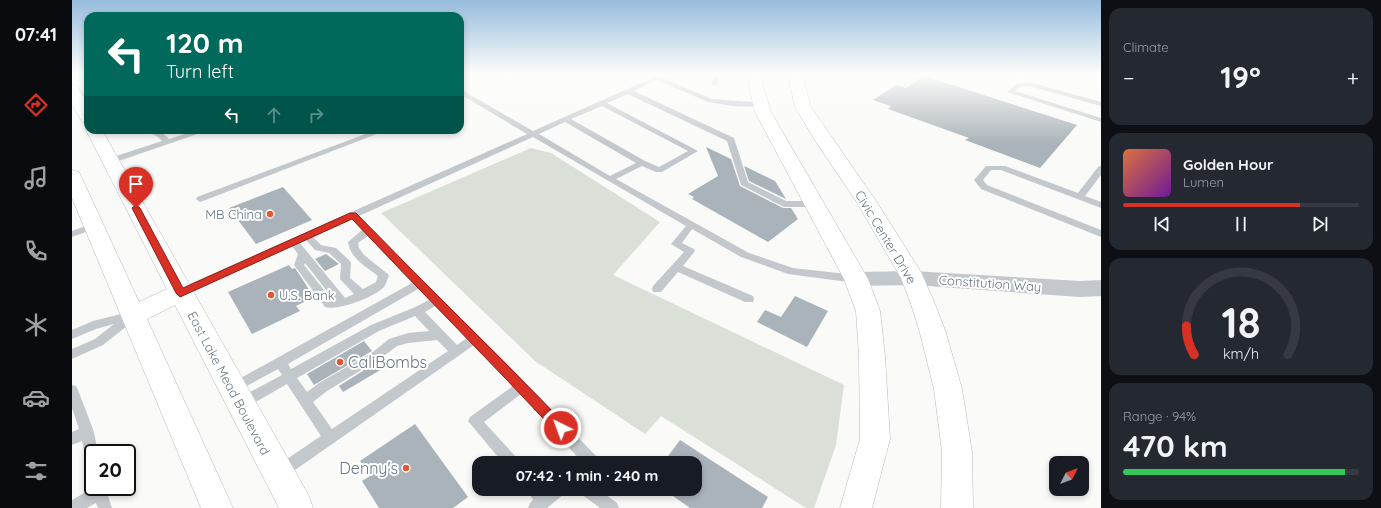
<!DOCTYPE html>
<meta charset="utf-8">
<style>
body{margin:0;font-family:Quicksand,sans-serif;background:#242831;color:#f1f3f6;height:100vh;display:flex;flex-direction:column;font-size:15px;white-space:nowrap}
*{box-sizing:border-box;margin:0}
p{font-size:13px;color:#9ea1a6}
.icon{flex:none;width:22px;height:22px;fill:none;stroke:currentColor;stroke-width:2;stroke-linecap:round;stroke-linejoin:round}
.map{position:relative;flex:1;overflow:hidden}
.details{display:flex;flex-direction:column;gap:8px;padding:8px;background:#0d0f14;width:280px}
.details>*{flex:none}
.banner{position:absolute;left:12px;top:12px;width:380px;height:122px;border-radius:12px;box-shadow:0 2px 6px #0003;background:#00695c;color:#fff;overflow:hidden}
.needle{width:26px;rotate:48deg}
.controls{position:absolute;left:977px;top:456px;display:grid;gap:8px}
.controls a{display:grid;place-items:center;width:40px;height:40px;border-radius:8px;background:#171b24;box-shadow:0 2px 6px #0003;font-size:20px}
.speed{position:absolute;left:12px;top:444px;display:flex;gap:8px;font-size:20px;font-weight:700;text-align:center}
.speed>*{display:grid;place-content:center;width:52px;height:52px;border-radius:50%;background:#171b24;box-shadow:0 2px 6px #0003;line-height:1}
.speed .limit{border:2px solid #111;border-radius:6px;background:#fff;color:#111}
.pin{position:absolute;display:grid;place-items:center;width:34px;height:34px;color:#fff;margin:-41px -17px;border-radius:50% 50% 50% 0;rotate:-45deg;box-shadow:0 0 4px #0007}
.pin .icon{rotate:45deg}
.me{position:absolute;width:44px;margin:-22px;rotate:318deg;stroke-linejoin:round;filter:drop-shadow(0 0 3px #0008)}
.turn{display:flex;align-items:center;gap:14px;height:84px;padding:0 16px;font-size:18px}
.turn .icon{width:52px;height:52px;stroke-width:2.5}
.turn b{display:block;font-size:28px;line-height:34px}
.lanes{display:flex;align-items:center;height:38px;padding:0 16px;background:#0003;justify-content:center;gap:20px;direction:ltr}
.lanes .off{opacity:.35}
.big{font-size:30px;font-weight:700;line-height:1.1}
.details .card{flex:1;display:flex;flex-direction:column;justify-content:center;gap:6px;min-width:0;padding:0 14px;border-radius:12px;background:#242831}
.details .dial{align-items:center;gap:0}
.dial svg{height:104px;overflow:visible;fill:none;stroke:#363941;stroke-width:7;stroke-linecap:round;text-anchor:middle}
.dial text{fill:#f1f3f6;stroke:none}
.song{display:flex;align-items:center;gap:12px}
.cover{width:48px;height:48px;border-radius:6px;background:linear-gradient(135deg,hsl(20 70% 55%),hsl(280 70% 35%))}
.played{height:4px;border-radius:2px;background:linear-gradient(90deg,#d93025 75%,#363941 75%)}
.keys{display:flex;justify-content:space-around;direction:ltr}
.heat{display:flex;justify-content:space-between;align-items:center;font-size:22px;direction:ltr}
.charge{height:6px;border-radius:3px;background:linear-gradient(90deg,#34c759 94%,#363941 0)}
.trip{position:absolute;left:400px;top:456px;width:230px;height:40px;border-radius:12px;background:#171b24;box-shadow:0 2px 6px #0003;font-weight:700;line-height:40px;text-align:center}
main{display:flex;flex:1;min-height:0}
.tabs{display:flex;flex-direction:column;width:72px;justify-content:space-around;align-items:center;background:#090b0e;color:#9ea1a6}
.tabs .icon{width:28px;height:28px}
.tabs .on{color:#d93025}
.tabs b{font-size:18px;color:#f1f3f6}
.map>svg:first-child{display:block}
</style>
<main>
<nav class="tabs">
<b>07:41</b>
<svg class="icon on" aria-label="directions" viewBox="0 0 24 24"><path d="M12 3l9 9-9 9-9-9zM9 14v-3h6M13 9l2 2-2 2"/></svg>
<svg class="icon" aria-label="music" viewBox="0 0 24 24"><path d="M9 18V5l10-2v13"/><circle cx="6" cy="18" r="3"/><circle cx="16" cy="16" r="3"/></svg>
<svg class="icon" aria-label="phone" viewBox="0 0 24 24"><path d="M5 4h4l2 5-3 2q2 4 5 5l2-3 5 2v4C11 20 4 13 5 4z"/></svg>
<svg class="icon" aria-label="climate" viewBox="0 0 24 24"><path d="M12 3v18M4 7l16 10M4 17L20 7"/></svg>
<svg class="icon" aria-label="car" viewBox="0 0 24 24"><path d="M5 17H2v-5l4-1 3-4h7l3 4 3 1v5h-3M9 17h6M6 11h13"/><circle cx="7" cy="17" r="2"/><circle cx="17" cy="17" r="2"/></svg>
<svg class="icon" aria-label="filters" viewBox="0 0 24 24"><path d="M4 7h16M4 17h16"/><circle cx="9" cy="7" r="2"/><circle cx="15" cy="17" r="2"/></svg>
</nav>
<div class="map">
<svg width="1029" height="508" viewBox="0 0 1029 508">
<rect width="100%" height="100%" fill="#fafaf8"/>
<!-- green -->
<path fill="#dadfd7" d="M459,148L479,153L588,222L541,275L772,385L764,445L742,508H734L589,416L573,434L463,361L309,213Z"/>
<!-- building -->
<g fill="#aab3b9">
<path d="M852,76L1005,125L968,168L893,140L897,138L816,109L819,106L801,100L824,85L834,88Z"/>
<path d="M634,147L659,159L668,186L711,208H719L726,219L696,242L620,199L622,197L616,194L646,176Z"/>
<path d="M672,166L703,181L714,199L677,181Z"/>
<path d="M211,187L240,220L184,244L157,208Z"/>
<path d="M254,254L267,264L253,271L243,259Z"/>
<path d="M217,265L220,269L223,268L242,297L224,306L228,311L180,334L156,292Z"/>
<path d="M723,296L756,311L735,347L685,322L693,310L709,317Z"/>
<path d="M292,341L300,351L242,385L235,374Z"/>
<path d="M305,362L310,369L271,392L267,386Z"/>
<path d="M343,424L396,497L381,508H307L290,481L298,476L288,461Z"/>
<path d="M608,440L696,497L690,508H618L591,489H623V463H591Z"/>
</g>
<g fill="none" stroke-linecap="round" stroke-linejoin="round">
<defs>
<g id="primary">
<path d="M676,74H690L691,86L699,112L796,279L808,311L813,356L818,439L800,508H768L788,439L787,356L784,311L772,279L683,112L677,86Z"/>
<path d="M716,74H730L739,107L804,201L849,272L863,304L874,333L890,389L900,452L901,508H869L870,452L862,389L848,333L839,304L829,278L784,201L744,142L723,107Z"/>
<path d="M0,85L5,86L16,104V124L10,122L0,104Z"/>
<path d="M16,127V130H30L237,496L241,508H207L103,305L75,319L161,508H129L0,198V170L7,172L9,176L67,302L95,289L14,130Z"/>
</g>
</defs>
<!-- primary casing -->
<use href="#primary" stroke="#b5babe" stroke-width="1"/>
<!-- lane -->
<g fill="#c3c8cc" fill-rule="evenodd">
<path d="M573,74H581L640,99L692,103L693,105L689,107L661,106L636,102L585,80L562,91L662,138L676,182L714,201H742L747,204L742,207H712L669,185L655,141L556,94L535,103L626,151L590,172H584L570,166L544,179L677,253L721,268L784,275L788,276L789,279L788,282L784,283L716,274L669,257L620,229L610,243L622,249L623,251L611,266L681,296L682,299L681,302H673L606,272L589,292H581L580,289L581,286L612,252L599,244L614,226L461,137L287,216L351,281L433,361L524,456L526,461L525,463H510V462L449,394L412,422L445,458L447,463H431L396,421L398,417L441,386L402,345L213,477L208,479L203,477L201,472L203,467L249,436L215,384L175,407L170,409L165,407L164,403L165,399L210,375L206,369L162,393L158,392L156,388L158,384L340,283L296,236L286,243L287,248L292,255L317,275C316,278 314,284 312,287C302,297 267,311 253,307L222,265L226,254L220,246L112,296H104L103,293L104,290L455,134L388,94V89L461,131L580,78ZM530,106L616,151L587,167L573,161L499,119ZM493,122L564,163L538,176L467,134ZM280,219L290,230L276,242C279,259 293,266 306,276L304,282L291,289L278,278L279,263L278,261L264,248L249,245L241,237ZM234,240L243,250L257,253L269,264L268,279L282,294L273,298L228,243ZM233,263L262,300H260L232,265ZM346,289L357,300L341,308L299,325L219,369L216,364ZM363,306L395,338L385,345L353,312ZM343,316L357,331L336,333L317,339L301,352L247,383L235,392L225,378L307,331ZM365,340L376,351L260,429L241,402L255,391L309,358L325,346L336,343Z"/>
<path d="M641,74H647L645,86L640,85Z"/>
<path d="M957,82L1029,102V106L957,86L948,87L943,91L1029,118V122L935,92L944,84Z"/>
<path d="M73,130C84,130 90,131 97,139L125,130H137L41,163H35V159L90,141L86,137Z"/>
<path d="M304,130H315L131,201L128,202L124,199L125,197Z"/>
<path d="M914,166H933L1006,193L1026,167L1029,166V175L1013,196L1029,202V208L929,170H919L911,180L915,185L1029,230V237L909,189L902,180Z"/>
<path d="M22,223L27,226L25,228L0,237V231Z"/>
<path d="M61,311L65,312L67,315L65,318L31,345L0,359V349L23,339L42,324L24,329L0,339V330L21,321Z"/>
<path d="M0,385L4,386L6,390L22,432L26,453H21V470L16,468L10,441L0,445V432L7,429L0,408Z"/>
<path d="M21,482V487H33L40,508H26L24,503L15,508H0V500L19,489Z"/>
<path d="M455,489H471L473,491L475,489H494L492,494L475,508H456L458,503L461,500Z"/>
<path d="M507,489H526L545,503L547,508H528L509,494Z"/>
</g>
<!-- street -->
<g fill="#c3c8cc" fill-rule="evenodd">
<path d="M16,94V102L6,104L0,101L1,97Z"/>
<path d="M841,271L1008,281L1029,280V296L1008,297L841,285L784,286L777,284L774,279L777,274L784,272Z"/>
</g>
<!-- primary -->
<use href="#primary" fill="#fff" fill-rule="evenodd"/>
</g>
<!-- sky -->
<linearGradient id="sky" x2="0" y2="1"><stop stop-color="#96bcdc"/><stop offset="0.51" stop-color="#fdfdfc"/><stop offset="1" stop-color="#fdfdfc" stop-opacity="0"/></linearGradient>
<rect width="1029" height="145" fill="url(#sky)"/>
<!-- route -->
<path fill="#d93025" stroke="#8d1f18" d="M64,205L68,208L111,288L278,213H284C353,284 424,353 493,424L495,428L493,432L489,433L484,432C417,360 347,290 280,219L108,297L104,293L60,208Z"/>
<!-- markers -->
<g fill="#e4572e" stroke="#fff" stroke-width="1.5">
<circle cx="198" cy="214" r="4"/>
<circle cx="199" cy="295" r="4"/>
<circle cx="268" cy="362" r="4"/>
<circle cx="334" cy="468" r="4"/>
</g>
<g text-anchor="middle" stroke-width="4" stroke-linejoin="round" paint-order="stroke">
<!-- poi labels -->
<g font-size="13" fill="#657683" stroke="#fff" text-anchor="end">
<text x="190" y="219">MB China</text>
<text x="207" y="300" text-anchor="start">U.S. Bank</text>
</g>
<!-- street labels -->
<g font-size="13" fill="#657683" stroke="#fff">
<text transform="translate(814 237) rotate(59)" y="5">Civic Center Drive</text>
<text transform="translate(918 283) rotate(4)" y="5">Constitution Way</text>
<text transform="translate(157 383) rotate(62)" y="5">East Lake Mead Boulevard</text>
</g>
<!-- near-poi labels -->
<g font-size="16" fill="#657683" stroke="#fff" text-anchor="start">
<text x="276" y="368">CaliBombs</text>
<text x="326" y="474" text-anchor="end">Denny's</text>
</g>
</g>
</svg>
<div class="controls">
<a><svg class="needle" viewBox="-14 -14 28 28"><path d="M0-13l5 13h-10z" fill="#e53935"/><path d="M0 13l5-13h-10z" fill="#9ea1a6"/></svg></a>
</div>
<div class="speed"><div class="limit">20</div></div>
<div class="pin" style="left:64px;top:208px;background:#d93025"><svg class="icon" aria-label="arrive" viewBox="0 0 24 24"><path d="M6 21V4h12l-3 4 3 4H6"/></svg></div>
<svg class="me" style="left:489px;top:428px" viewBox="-20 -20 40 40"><circle r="17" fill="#d93025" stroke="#fff" stroke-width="3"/><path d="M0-11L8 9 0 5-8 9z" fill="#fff"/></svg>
<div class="trip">07:42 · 1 min · 240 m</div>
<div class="banner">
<div class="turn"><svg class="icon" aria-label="left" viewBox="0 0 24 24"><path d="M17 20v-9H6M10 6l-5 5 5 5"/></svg><div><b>120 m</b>Turn left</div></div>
<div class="lanes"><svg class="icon" aria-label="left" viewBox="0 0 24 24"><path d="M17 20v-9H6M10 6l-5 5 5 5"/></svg><svg class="icon off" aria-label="ahead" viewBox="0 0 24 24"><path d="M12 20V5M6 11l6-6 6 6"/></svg><svg class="icon off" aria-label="right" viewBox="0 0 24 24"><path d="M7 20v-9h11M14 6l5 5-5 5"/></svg></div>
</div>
</div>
<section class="details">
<div class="card"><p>Climate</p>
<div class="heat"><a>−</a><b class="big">19°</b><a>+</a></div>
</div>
<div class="card">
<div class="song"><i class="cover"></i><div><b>Golden Hour</b><p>Lumen</p></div></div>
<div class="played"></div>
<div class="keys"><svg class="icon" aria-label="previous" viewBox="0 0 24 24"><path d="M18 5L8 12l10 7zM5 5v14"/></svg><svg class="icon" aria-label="pause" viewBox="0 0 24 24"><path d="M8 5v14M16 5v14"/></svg><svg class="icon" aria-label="next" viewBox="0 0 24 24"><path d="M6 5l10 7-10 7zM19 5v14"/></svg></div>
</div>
<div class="card dial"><svg viewBox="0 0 100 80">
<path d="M14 69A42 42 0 1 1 86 69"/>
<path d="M14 69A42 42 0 0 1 8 47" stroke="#d93025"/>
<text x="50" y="56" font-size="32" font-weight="700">18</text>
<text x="50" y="72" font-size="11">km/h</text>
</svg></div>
<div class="card"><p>Range · 94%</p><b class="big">470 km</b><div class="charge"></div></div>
</section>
</main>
